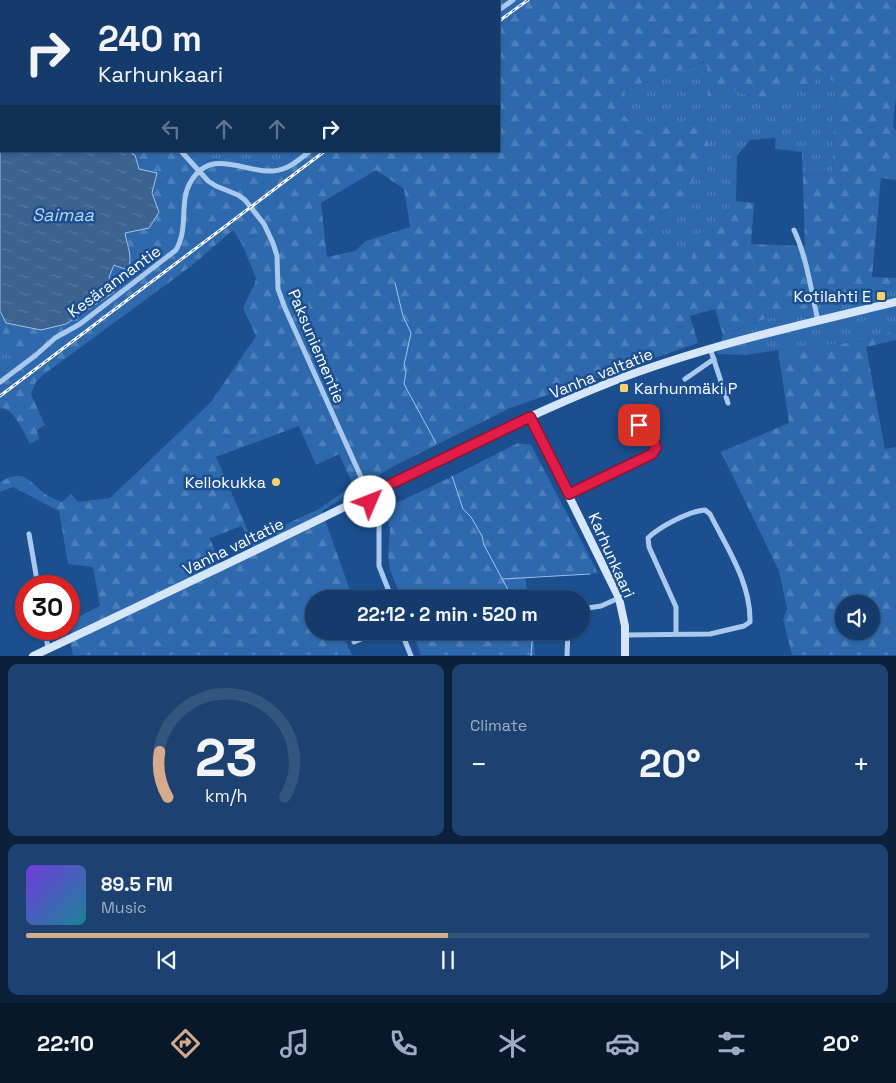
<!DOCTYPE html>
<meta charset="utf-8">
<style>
body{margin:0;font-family:"Space Grotesk",sans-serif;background:#1d4271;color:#f1f3f6;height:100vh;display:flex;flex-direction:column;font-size:19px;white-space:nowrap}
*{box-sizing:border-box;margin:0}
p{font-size:16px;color:#9dadc1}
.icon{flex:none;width:28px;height:28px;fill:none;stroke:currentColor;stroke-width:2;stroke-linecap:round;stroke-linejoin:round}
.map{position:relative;height:656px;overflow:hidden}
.details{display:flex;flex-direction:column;gap:8px;padding:8px;background:#0b203b;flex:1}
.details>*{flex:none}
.guide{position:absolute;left:0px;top:0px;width:500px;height:152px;box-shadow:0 1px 4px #0004,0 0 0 1px #33557e;background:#143b6b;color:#f1f3f6;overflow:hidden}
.controls{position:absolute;left:835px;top:595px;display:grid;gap:10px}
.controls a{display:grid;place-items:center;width:45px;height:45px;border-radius:50%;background:#143b6b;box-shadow:0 1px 4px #0004,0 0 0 1px #33557e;font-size:25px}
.speed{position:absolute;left:15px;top:575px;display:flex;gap:10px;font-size:25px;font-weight:700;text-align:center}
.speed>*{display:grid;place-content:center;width:65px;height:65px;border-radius:50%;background:#143b6b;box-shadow:0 1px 4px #0004,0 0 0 1px #33557e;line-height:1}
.speed .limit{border:8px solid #d22;background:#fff;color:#111}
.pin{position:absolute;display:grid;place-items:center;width:42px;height:42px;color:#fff;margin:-21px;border-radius:10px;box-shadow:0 2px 8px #0006}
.me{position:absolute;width:55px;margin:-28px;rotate:46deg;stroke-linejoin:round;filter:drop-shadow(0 0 4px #0008)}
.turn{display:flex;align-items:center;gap:18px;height:105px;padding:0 15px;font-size:22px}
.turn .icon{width:65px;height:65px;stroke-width:2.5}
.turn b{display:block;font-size:35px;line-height:42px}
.lanes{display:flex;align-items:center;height:48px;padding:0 15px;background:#0003;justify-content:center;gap:25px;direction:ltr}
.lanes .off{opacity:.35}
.big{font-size:38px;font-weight:700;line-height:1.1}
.details .widget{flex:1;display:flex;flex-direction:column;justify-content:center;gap:8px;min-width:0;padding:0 18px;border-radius:10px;background:#1d4271}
.details .dial{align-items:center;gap:0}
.dial svg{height:130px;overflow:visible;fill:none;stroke:#33557e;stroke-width:7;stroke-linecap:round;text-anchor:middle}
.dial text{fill:#f1f3f6;stroke:none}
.song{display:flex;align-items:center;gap:15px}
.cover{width:60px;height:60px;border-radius:8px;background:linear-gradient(135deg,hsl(260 70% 55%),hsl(190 70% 35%))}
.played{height:5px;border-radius:2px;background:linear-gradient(90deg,#d6ab8b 50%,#33557e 50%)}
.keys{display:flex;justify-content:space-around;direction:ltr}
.heat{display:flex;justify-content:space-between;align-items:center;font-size:28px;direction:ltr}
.details .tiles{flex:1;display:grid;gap:8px;grid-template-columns:1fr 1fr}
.widget:last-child{grid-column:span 2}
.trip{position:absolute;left:305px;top:590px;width:285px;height:50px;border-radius:25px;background:#143b6b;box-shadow:0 1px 4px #0004,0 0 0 1px #33557e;font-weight:700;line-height:50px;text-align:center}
.tabs{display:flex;height:80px;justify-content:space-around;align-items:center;background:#08182b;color:#9dadc1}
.tabs .icon{width:35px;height:35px}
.tabs .selected{color:#d6ab8b}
.tabs b{font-size:22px;color:#f1f3f6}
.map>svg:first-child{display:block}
</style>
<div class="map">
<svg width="896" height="656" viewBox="0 0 896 656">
<defs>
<pattern id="grass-tufts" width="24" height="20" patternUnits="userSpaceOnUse" patternTransform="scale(1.25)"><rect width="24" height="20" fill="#2e69ad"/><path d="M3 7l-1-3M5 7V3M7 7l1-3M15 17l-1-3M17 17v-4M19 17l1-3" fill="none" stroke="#4d80b9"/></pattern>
<pattern id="forest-firs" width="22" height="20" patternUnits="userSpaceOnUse" patternTransform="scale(1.25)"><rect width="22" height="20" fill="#2e69ad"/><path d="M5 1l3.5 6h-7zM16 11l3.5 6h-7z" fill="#4d80b9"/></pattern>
<pattern id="water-ripples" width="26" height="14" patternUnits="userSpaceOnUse" patternTransform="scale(1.25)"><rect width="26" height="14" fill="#3c6290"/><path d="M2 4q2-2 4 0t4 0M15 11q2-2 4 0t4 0" fill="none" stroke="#597aa1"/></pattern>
</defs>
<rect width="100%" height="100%" fill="#1b4f8f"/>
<!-- grass -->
<g fill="url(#grass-tufts)">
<path d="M708,61L732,90L774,103L780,89L814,68L836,83L832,174L803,175V152L775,148L776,137L750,140L737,156L736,201L721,217L690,266L645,226L688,192L666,124L640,132L622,113L625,89Z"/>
<path d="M189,151H297L278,164L266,166L216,159L199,162Z"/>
<path d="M896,285V330L865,341L778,350L746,355L717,354L723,335L765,319Z"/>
<path d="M0,335L18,360L0,374Z"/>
</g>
<!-- forest -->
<g fill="url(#forest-firs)" fill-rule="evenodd">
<path d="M494,0H896V96L893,127L896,131V180L881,178L872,277L896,278V285L765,319L723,335L715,309L690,316L698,343L510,408L392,467L322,511L352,596L348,599H314V631H340L352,655H73L71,646L72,620L100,606L93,567L68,564L59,511L13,487L0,492V482C28,466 30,486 50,497C54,499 58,500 62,502L71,494L78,502L110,498L211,402L256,336L243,308L255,283L256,278L241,242L233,230L190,267L43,375L36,382L31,394L45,425L37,430L39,439L30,444C24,433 15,411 2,408L0,410V374L18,360L0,335V311L6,323L109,277L114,265L130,258L125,233L148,228L159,212L152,193L139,169L137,160L131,151H189L199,162L231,158L266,166L278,164L297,151H499V1ZM707,61L708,98L732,90L774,103L780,89H814L815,69L836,83L832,174L803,175V152L776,148V137L750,140L737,156L736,201L721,217L696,237L690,266L645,226L688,192L709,144L694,122L666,124L640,132L622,113L625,89ZM776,138L775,149L802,152L805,246L751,244L754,203L736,201L737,156L750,140ZM376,170L404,189L410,227L366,241L355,251L327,257L321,203ZM299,426L316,465L339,454L353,485L319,509L252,540L216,457ZM242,526L253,552L221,568L210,538Z"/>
<path d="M896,330V340L866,347L885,449L896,447V655H792L783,619L787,609L779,571L721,452L789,423L778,350L865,341ZM844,604H871V631H844Z"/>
<path d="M518,443L531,445L598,573L525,577L528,599H402L390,570L388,554L390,529L386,514L388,507L453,476Z"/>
<path d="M412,631H533L535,655H421Z"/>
</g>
<!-- water -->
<g fill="url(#water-ripples)" stroke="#9cc4f0">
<path d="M0,0H106L1,1V151H131L132,154L135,155L139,169L157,173L152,193L159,212L149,228L125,233C127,245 134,260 127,270L114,265L109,277L114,292L66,324L41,330L6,323L0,311Z"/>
<path d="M290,0H494V1H289Z"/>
</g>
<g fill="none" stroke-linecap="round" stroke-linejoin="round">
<!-- stream -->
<g stroke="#9cc4f0" stroke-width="1">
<path d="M395,283L403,316L411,333L404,365L406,372L404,384L436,443"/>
<path d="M452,476L463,509L471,517L482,536L484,545L513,599"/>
<path d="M503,579L590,574"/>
<path d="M530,631L532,642L531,656"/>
</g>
<!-- street -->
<g stroke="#a9c9ee" stroke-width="5">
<path d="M154,1L155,0"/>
<path d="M499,10L513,0"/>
<path d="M181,151L208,181L216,186L238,195L245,200L264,224L273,243L277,256L278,289L285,308L379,517V566L392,599"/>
<path d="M794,230C807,258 811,290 818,321"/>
<path d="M710,348L728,403"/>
<path d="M685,379L714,359"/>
<path d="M0,382L36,355L55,338L80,324L176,250C189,228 179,202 190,183C211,146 243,173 273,171C288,170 299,160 310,151"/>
<path d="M569,494L652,454L656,448C651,434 640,426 627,418"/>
<path d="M29,534L38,586"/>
<path d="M581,609L601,606L619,598"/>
<path d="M45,629L48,649"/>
<path d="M401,631L411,656"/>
<path d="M626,635L710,634L744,626L750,622C751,583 727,548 710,514L705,510C689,511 659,527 648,538L649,547L676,607V633"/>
<path d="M354,642L381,631"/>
<path d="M567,656L568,631"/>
</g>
<!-- secondary -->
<g stroke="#d6e6fa" stroke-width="8">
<path d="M530,417L619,598L625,626V656"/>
<path d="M33,656C150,601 266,546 381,489C457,452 532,413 611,382C704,346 800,325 896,302"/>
</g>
<defs>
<g id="rail">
<path d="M499,21L528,0"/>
<path d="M0,396L325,151"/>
</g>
</defs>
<!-- rail casing -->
<use href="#rail" stroke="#fff" stroke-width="3"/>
<!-- rail -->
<use href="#rail" stroke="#1b4f8f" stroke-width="1" stroke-dasharray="4" stroke-linecap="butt"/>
</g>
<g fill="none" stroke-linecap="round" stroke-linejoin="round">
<defs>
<path id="route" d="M370,502L368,495L530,417L569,494L652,454L656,448L653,439L639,425"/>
</defs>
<!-- route casing -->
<use href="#route" stroke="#92132f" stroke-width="12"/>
<!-- route -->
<use href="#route" stroke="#e11d48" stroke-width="9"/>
</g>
<!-- markers -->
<g fill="#ffd166" stroke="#1b4f8f" stroke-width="2">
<rect x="876" y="291" width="10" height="10" rx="2.5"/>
<rect x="619" y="383" width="10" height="10" rx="2.5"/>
<circle cx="276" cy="482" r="5"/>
</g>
<g text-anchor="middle" stroke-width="5" stroke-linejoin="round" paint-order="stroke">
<!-- street labels -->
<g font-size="16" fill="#fff" stroke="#1b4f8f">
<text transform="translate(114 281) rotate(-36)" y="6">Kesärannantie</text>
<text transform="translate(317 346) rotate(67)" y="6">Paksuniementie</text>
<text transform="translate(601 373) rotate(-22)" y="6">Vanha valtatie</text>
<text transform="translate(233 546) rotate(-26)" y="6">Vanha valtatie</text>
<text transform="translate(612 555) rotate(66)" y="6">Karhunkaari</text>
</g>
<!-- poi labels -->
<g font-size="16" fill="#fff" stroke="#1b4f8f" text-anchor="end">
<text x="871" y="302">Kotilahti E</text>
<text x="634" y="394" text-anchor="start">Karhunmäki P</text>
<text x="266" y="488">Kellokukka</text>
</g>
<!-- water labels -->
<g font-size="18" font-style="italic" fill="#b5d3f5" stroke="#1b4f8f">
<text x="63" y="221">Saimaa</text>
</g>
</g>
</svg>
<div class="controls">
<a><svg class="icon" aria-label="sound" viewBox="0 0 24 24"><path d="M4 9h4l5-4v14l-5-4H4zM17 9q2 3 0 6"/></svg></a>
</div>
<div class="speed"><div class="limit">30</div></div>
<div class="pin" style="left:639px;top:425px;background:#d93025"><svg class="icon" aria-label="arrive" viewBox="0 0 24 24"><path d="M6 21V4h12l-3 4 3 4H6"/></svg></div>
<svg class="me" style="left:370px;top:502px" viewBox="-20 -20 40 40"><circle r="19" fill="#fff"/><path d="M0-13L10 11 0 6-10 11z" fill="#e11d48"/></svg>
<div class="trip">22:12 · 2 min · 520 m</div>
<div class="guide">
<div class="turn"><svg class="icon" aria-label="right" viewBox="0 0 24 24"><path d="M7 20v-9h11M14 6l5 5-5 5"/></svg><div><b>240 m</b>Karhunkaari</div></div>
<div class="lanes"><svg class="icon off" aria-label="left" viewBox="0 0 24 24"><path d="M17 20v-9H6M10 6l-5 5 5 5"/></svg><svg class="icon off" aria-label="ahead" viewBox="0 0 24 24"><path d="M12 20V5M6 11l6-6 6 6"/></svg><svg class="icon off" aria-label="ahead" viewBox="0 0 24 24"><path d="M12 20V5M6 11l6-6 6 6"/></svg><svg class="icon" aria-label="right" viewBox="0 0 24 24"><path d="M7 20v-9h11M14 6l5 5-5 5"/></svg></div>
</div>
</div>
<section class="details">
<div class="tiles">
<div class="widget dial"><svg viewBox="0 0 100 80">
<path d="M14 69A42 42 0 1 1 86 69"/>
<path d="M14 69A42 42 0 0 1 9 41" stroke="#d6ab8b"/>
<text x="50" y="56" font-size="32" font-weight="700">23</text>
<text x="50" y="72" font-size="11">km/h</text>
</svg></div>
<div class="widget"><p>Climate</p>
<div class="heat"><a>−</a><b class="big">20°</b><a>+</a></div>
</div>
<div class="widget">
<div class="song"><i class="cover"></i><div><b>89.5 FM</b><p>Music</p></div></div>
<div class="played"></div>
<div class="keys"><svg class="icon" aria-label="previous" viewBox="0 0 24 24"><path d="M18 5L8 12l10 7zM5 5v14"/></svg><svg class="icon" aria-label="pause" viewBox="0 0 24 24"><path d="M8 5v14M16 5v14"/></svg><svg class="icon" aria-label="next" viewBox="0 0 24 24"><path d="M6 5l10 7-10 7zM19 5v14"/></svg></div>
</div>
</div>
</section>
<nav class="tabs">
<b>22:10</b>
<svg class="icon selected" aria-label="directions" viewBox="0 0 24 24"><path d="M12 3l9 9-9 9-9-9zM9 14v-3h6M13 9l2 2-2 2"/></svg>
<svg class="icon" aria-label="music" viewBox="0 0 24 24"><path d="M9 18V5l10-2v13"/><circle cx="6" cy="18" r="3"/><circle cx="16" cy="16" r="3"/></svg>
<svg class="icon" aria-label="phone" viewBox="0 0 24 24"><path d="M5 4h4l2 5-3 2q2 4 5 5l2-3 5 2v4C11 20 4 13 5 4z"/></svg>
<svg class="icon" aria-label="climate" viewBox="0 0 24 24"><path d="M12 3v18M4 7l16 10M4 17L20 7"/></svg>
<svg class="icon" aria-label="car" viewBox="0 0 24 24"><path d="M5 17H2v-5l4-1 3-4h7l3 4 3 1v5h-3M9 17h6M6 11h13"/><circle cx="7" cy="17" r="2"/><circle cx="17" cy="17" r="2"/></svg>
<svg class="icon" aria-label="filters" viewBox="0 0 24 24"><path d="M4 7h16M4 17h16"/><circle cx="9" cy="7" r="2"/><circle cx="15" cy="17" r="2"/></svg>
<b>20°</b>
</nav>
